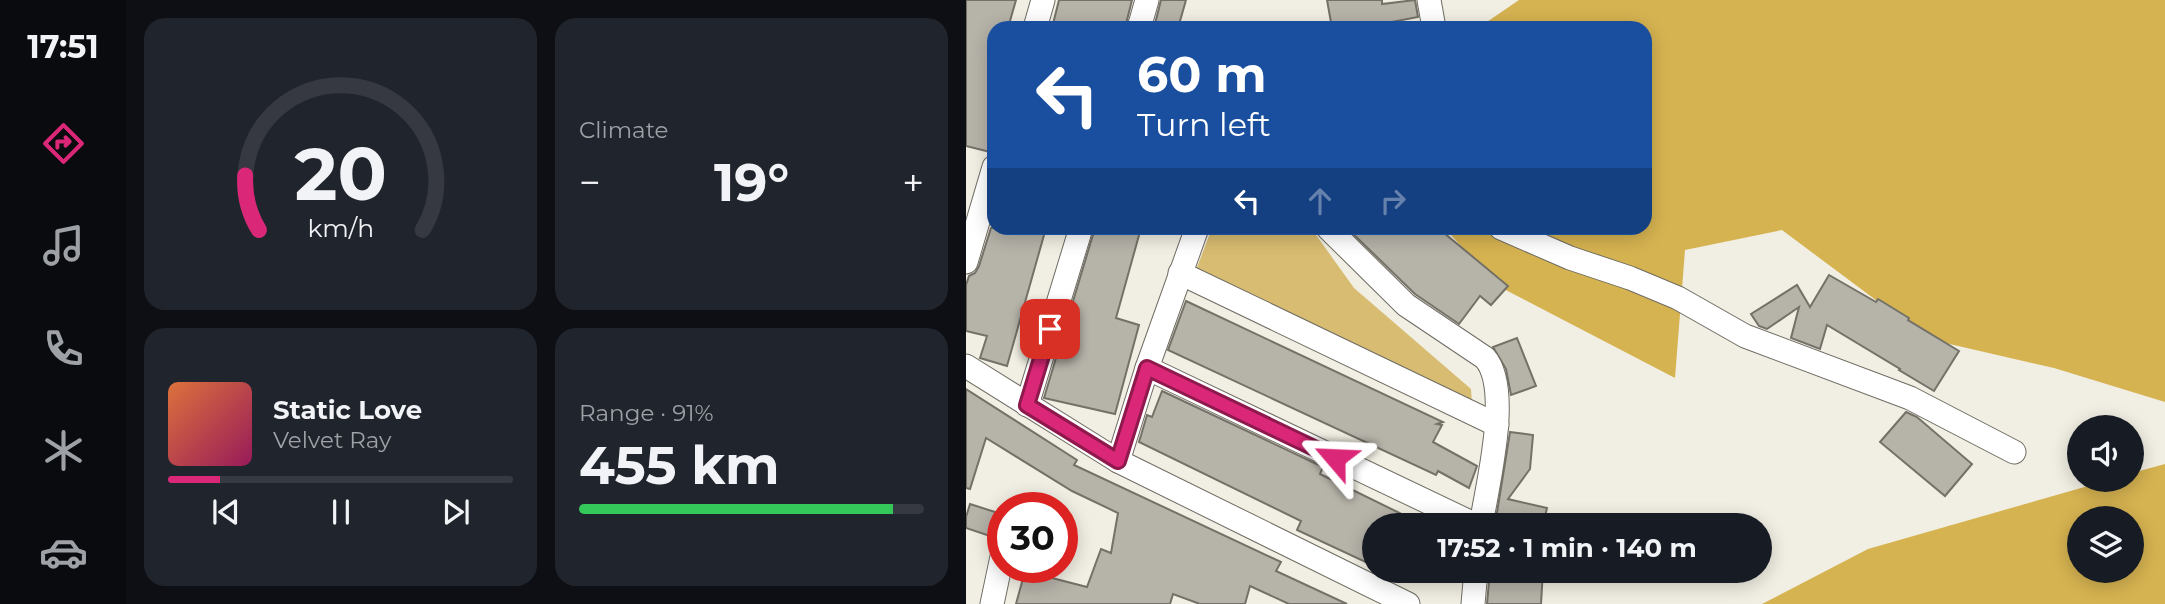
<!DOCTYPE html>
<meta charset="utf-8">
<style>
body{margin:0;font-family:Montserrat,sans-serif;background:#20242c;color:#f1f3f6;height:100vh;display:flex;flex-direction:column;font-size:26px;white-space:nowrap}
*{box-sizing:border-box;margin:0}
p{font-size:23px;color:#9ea1a6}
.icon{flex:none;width:38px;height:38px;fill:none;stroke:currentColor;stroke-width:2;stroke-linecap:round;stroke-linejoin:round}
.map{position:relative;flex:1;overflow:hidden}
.sheet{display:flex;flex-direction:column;gap:18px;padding:18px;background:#0d0f14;width:840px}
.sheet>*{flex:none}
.top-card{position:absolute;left:21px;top:21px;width:665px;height:214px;border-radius:21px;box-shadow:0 4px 18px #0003;background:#1a4fa0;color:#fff;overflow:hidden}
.controls{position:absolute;left:1101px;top:415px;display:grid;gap:14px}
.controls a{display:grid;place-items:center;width:77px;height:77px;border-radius:50%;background:#171b24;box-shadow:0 4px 18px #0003;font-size:35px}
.speed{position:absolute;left:21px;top:492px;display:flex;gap:14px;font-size:35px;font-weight:700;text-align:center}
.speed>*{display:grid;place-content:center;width:91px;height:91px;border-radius:50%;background:#171b24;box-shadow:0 4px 18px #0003;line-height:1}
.speed .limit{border:10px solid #d22;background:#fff;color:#111}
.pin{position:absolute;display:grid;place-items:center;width:60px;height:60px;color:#fff;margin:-30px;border-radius:14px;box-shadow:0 4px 10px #0006}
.me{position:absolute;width:77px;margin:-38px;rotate:296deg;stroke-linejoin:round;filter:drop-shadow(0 0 5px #0008)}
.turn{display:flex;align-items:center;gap:24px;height:147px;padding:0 35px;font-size:32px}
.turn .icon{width:91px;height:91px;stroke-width:2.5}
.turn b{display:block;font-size:49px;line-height:60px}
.lanes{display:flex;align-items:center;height:66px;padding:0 35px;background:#0003;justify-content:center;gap:35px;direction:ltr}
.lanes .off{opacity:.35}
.big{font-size:52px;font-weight:700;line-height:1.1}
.sheet .widget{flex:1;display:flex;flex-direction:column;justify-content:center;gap:10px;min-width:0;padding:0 24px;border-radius:21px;background:#20242c}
.sheet .dial{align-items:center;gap:0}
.dial svg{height:182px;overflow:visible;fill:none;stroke:#363941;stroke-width:7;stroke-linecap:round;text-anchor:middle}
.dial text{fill:#f1f3f6;stroke:none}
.song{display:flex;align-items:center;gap:21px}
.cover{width:84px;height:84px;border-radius:10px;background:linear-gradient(135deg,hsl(20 70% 55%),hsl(330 70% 35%))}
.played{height:7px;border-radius:4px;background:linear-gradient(90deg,#db2777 15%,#363941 15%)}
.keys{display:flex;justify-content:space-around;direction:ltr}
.heat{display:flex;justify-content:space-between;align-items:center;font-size:38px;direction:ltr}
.charge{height:10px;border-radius:5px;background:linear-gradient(90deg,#34c759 91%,#363941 0)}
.sheet .tiles{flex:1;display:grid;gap:18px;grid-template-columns:repeat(2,1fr)}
.trip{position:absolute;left:396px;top:513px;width:410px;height:70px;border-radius:35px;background:#171b24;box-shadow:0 4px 18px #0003;font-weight:700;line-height:70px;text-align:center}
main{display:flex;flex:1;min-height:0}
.menu{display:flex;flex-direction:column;width:126px;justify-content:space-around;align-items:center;background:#090b0e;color:#9ea1a6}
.menu .icon{width:49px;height:49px}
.menu .active{color:#db2777}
.menu b{font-size:32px;color:#f1f3f6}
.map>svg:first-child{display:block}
</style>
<main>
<nav class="menu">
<b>17:51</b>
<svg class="icon active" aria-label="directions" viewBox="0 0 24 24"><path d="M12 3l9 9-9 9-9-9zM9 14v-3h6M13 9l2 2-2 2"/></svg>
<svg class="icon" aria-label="music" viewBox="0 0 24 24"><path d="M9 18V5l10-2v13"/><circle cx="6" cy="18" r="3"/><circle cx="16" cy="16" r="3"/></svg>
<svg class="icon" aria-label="phone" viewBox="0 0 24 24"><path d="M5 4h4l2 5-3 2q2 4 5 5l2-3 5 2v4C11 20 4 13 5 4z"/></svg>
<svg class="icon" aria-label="climate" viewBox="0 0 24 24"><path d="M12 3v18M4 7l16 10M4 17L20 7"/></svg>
<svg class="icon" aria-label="car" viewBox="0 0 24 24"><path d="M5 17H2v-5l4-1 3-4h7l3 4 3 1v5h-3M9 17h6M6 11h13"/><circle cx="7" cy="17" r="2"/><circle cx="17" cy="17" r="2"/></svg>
</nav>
<section class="sheet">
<div class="tiles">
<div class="widget dial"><svg viewBox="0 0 100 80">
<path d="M14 69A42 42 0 1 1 86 69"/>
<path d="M14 69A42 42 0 0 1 8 45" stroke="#db2777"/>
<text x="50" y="56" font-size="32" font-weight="700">20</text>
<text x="50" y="72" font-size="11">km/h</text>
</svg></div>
<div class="widget"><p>Climate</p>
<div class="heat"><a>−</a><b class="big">19°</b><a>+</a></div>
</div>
<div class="widget">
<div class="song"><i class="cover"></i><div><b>Static Love</b><p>Velvet Ray</p></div></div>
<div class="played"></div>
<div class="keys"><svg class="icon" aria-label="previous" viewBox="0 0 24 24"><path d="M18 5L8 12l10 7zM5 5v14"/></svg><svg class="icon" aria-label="pause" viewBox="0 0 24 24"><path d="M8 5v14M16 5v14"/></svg><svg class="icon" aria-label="next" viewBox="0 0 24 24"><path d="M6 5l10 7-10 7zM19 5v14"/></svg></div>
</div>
<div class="widget"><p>Range · 91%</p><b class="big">455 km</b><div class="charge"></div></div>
</div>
</section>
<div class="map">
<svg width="1199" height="604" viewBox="0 0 1199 604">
<rect width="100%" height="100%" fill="#f1eee3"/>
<!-- green -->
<path fill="#d8bc71" d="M246,228H345L388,288L505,389L506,404L230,270Z"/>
<!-- forest -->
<g fill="#d6b351" fill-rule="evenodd">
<path d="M553,0H1199V402L1088,368L962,339L816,230L719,250L709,378L528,284L479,228H679V28H512Z"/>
<path d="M1199,464V604H796L902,549L1143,480H1166V473ZM1113,518H1166V570H1113Z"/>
</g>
<!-- building -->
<g fill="#b6b3a9" stroke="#747168" stroke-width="2">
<path d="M0,0H50L42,28H28V153L0,146Z"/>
<path d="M93,0H166L159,28H86Z"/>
<path d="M195,0H220L212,28H188Z"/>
<path d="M361,0H416V4L449,0L452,17L394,28H366Z"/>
<path d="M25,228H80L41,366L14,358L21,336L0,331V285L3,276L9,273L13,266Z"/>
<path d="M129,228H175L150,318L173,325L149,414L78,398Z"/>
<path d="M381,228H472L542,286L525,305L514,296L493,324L449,294Z"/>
<path d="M863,275L910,302L912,299L943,318L942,320L993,351L968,391L933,370L934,369L861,325L854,349L825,338L833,307L801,329L793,326L785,314L831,285L844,307Z"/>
<path d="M220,301L477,422L471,424L476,425L467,442L511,466L503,488L472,471L470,475L202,350Z"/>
<path d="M551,338L570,386L545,395L540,369L527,347Z"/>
<path d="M0,389L111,460L108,465L315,562L310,571L381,604H323L284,586L279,604H234L207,594L204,604H50L59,571L121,587L135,549L145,553L152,513L106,491L20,438L4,489L0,488Z"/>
<path d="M196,391L357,467L354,474L458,525H408V566L331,530L335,521L173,442L181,415L186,417Z"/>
<path d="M940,412L951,417L1006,464L979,496L914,442Z"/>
<path d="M544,432L567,435L564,469L542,499L581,508L577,525H529Z"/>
<path d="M4,504L32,513L24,536L0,528V517Z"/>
<path d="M524,570H577L575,604H521Z"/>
</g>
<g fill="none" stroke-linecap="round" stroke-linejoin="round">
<defs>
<g id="minor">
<path d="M463,0L468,28"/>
<path d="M69,28L77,0"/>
<path d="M173,28L181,0"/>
<path d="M362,228L440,305L519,358C546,389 521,486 515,525"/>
<path d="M535,228L604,258L664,278L712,298L779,336L944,398L1048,452"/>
<path d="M0,262L28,167"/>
<path d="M214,273L531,425"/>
<path d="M0,366L152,461L442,604"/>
<path d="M181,368L510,525"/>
<path d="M61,405L115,228"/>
<path d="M152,461L181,368L231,228"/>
<path d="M26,604L37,552"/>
<path d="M507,604L510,570"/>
</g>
</defs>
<!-- minor casing -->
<use href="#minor" stroke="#6f6c63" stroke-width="25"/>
<!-- minor -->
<use href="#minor" stroke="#fff" stroke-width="23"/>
</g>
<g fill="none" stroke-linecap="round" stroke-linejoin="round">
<defs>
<path id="route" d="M84,329L61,405L152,461L181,368L369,458"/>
</defs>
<!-- route casing -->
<use href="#route" stroke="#8e194d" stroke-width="18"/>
<!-- route -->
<use href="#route" stroke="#db2777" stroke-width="12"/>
</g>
</svg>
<div class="controls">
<a><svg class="icon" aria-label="sound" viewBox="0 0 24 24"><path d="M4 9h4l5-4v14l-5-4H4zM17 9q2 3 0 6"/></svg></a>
<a><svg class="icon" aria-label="layers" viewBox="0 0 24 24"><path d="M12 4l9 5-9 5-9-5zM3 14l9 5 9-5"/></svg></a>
</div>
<div class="speed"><div class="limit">30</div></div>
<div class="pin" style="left:84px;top:329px;background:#d93025"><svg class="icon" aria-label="arrive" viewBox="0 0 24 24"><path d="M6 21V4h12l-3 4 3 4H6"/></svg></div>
<svg class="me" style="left:369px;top:458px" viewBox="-20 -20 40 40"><path d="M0-17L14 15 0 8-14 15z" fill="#db2777" stroke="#fff" stroke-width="4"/></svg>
<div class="trip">17:52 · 1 min · 140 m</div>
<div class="top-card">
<div class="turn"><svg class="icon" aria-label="left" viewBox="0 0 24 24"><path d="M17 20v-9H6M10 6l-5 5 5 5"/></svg><div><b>60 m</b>Turn left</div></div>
<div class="lanes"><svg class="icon" aria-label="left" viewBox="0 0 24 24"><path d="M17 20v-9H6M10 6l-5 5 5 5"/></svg><svg class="icon off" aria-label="ahead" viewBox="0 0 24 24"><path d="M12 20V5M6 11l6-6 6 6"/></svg><svg class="icon off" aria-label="right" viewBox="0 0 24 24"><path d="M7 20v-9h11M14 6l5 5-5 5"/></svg></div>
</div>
</div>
</main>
